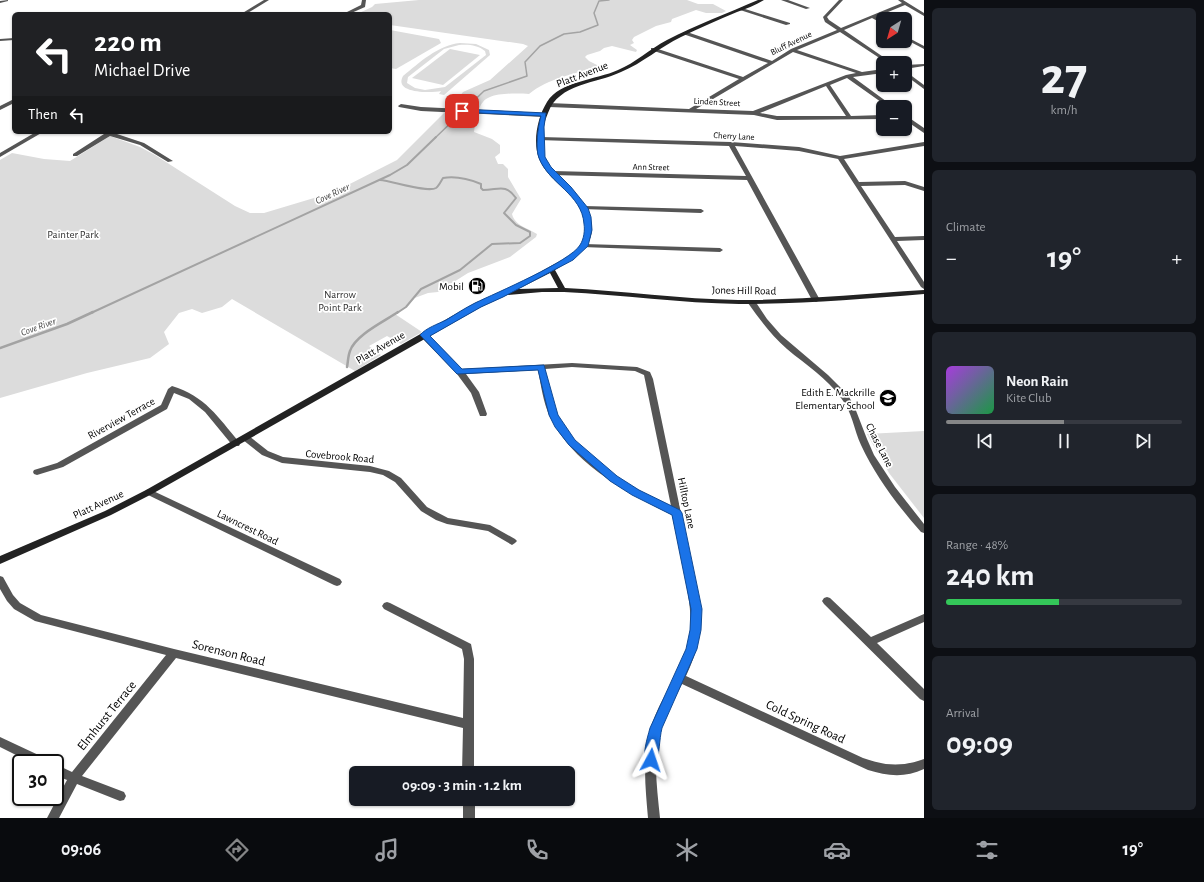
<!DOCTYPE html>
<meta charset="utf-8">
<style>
body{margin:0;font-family:"Alegreya Sans",sans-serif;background:#20242c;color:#f1f3f6;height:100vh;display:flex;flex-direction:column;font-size:15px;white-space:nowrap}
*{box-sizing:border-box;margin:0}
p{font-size:13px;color:#9ea1a6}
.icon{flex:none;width:22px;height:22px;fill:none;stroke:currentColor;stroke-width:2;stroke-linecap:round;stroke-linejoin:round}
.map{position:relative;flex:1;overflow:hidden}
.panel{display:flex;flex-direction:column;gap:8px;padding:8px;background:#0d0f14;width:280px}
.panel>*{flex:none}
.banner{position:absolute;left:12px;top:12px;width:380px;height:122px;border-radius:6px;box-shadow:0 1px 3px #0004;background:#202124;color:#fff;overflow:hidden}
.needle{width:26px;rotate:217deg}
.tools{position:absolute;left:876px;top:12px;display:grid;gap:8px}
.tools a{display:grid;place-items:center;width:36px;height:36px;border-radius:6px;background:#171b24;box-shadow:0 1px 3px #0004;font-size:20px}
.speed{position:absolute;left:12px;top:754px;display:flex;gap:8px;font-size:20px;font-weight:700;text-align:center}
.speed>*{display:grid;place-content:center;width:52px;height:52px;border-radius:50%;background:#171b24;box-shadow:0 1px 3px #0004;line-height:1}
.speed .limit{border:2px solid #111;border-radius:6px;background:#fff;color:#111}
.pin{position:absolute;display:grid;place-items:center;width:34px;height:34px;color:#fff;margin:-17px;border-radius:8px;box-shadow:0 2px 6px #0006}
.me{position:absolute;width:44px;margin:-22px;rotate:5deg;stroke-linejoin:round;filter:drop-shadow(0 0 3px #0008)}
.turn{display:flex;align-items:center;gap:14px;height:84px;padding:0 16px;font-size:18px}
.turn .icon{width:52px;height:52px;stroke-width:2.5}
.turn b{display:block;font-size:28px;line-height:34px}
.then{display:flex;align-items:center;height:38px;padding:0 16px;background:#0003;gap:8px;font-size:15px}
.big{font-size:30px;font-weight:700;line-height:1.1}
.panel .widget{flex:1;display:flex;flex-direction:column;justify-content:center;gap:6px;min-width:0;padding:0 14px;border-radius:6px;background:#20242c}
.panel .dial{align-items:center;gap:0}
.dial b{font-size:52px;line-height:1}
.song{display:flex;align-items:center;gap:12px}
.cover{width:48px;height:48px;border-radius:6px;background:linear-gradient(135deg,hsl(280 70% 55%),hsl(140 70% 35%))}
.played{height:4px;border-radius:2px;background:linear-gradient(90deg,#858687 50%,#363941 50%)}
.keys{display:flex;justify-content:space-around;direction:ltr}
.heat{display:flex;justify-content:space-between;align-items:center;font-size:22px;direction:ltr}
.charge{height:6px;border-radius:3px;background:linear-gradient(90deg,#34c759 48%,#363941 0)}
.trip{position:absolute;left:349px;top:766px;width:226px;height:40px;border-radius:6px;background:#171b24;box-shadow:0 1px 3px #0004;font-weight:700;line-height:40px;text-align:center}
.menu{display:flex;height:64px;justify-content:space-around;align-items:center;background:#090b0e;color:#9ea1a6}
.menu .icon{width:28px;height:28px}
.menu .selected{color:#858687}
.menu b{font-size:18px;color:#f1f3f6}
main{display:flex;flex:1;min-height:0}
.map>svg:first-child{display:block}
</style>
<main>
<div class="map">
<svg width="924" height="818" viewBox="0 0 924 818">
<rect width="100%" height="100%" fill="#fff"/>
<!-- green -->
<g fill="#dcdcdc" fill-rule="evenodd">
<path d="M419,0H687L698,4H713L726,11L722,13H706L696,10L672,19L671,22L656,26L634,37L632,40L634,43L630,45L637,50L636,52L612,46L604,48L600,51L587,55L585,57L589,61L599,66C576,74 548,78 529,94C519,93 499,93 490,97C484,99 481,104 479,109L451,108L463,92L490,80L528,46L523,44L390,25V14H357L372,7L375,4Z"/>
<path d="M390,30L439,39L441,43L396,69L390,68Z"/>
<path d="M460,43L476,44L489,50L490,55L444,95L439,94L441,91C432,93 393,94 403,76C419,63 438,45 460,43ZM459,45C468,44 478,45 485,51L486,55L445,87L425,90L415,88L407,83L408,77L444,49Z"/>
<path d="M450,49L480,55L443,85L412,78Z"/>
<path d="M444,113L476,115L474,132L492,139L500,145V153L495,157L498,164H503L508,169V177L521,199L512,214C515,226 528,228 537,234L536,237L510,257L468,273L438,292L428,293L412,299L406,307L395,314L422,332L401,344L387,336L369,346L381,355L355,371L232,299L222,307L202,313L192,309L179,313L164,332L169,344L150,358L87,373L0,398V160L12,153L44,159L70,161L110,136L140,147L155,155L235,206L250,213H264L334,192L397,160Z"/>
<path d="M924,431V518L889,473L867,434Z"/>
</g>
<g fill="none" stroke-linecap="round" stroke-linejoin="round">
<!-- stream-far2 -->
<path stroke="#a3a3a3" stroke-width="1.5" d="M435,138L484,91L527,76L525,62L540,46L564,34L580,32L598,25L594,13L599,1L609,0"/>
<!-- stream-far1 -->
<g stroke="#a3a3a3" stroke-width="2">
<path d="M380,180C392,181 428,193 436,188C439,186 441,181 443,178C455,176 469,179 481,184V188L483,190C499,190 505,183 516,198L504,213L516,225L530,232V236L520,243L492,244L460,270L421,289L406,307L397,313"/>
<path d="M91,313L390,175L407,165L436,137"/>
</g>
<!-- stream -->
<g stroke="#a3a3a3" stroke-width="2.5">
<path d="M0,348L67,324L93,312"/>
<path d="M347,367C348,362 348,356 350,351C355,335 385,321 398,312"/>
</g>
<!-- minor -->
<g fill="#555" fill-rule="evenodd">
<path d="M8,0V1L0,3V1Z"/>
<path d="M362,0H366L365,7L349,14H343L361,5Z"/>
<path d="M781,0H788L810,8L806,9Z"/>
<path d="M839,0H843L827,17L829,20L841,28L902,3L898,0H903L924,13V16L905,5L876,17L883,21V24L872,18L844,30L892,63H887L840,32L797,50L862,72L883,69V73L853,77L894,107H888L847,78L830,85L851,116L883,115V119L777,120L754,115L549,107L546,105L549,103L689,109L739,79L651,50V48H655L743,77L768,63L683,34V32H687L772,61L791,49L837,30L825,22L823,17ZM793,52L856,73L846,75L753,111L696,109ZM826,86L846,116H777L760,113Z"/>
<path d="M742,8L790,23V24L786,25L740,10V9Z"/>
<path d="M905,36L924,46V49L905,39Z"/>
<path d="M14,38V40L0,41V39Z"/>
<path d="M924,64V66L905,69V65Z"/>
<path d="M905,71L924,85V89L905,75Z"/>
<path d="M14,99V103L0,110V106Z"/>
<path d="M401,104L421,107L544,113L547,115L544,117L421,111L399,107L398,106Z"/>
<path d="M905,115L924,128V133L905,120Z"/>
<path d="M100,132H115L114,133L144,143L173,161L168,162L140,145L110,136L77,156H73V154L104,134Z"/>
<path d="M540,137L731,142L799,147L840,156L924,142V146L844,159L859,182L905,181L924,187V191L905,185L861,186L895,237L924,236V240L897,241L924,282V289L921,287L838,159L799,151L735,146L820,300L816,302L812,300L747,180L553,175L550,173L553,171L746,176L729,146L538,140V138Z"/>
<path d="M584,206L701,209L704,211L701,213L582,209V207Z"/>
<path d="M584,244L720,248L723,250L720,252L582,247L581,246Z"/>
<path d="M749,301H755L767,319L781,335L828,375L848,395L855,408L867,439L874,455L895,487L924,524V533L921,532C898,506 876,477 861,445C854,430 852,411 841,398C827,378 806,365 787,349C772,336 760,320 748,303Z"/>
<path d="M421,333H427L462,369L572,363L637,367L650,372L653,379L701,609C701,635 697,653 686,676L863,758C885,766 902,767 924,759V769C905,778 887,776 868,770L682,684C675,698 667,711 662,726C652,756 657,787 660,818H648C645,783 641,749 655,716C666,690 685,666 689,638C693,615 688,594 684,572C680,553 676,534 672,515C626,492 574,465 550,417C543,402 541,385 538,370L466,374L479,392L487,414L486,416H480L471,393L457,374L421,337L420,335ZM572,367L635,371L644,375L671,506C630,487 578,459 558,416C551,402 549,385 545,369Z"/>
<path d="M172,386C205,396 218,417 239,442L240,444L239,446H233L205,412L189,399L174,393L167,409L63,467L37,475L34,474L33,472L34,470L57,463L161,405L168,389Z"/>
<path d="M246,435L249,436L268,451L283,457L370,466L389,471L401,478L427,507L448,518L490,525L515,539L517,541L515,543L512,545L488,531L447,524L436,520L421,511L395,482L383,475L370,472L282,463L262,455L243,440L242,438L243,436Z"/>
<path d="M149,489L340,579L342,582L340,585L337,586L334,585L146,494L145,492L146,490Z"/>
<path d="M0,576L3,577L13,595L20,603L41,615L174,649L463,718L464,659L462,649L384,609L382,606L384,603L387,602L390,603L471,644L474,659V773H462L463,728L176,658L82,776L124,792L126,796L124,800L120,801L77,784L59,818H47L67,780L55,775V764L72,772L166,655L35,621L14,609L7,601L0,589Z"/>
<path d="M827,597L830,598L871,637L924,614V622L877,643L924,689V701L920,699L824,604L822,601L824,598Z"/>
<path d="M0,737L47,759L49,763H32L0,747Z"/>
<rect x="463" y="799" width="12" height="19"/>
</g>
<!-- tertiary -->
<g fill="#555" fill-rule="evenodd">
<path d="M264,0H269L246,14H241Z"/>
<path d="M36,132H43L0,157V153Z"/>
</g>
<!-- secondary -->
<path fill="#222" fill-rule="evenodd" d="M758,0H764C756,5 746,9 737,12C718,20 699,28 681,37C660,47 643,63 621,72C596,84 559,83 548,113C542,127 539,146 546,160C550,171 562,179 570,187C584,201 601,227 586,246C578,257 566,263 555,270L565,288C623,291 681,299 738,300C800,300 862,294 924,290V294C862,299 801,304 739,304C681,303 622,295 564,292H542L507,295L481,307L152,494L111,515L0,564V556L105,511L146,490L475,303C500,293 525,281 549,267C560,261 573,255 581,245C585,239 586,231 585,224C580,192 552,186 540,161C532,144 537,118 547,102C560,81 596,80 618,70C635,63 650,49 667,40C696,25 728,13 758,0ZM550,273L558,288L518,289Z"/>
</g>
<!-- route -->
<path fill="#1a73e8" stroke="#114b97" d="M462,109L546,113L544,127L545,157L551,167L571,187L588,208L591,217L592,230L588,246L573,260L503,297L481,307L430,336L462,369L544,365L558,415L575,440L617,476L639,490L680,510L682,513L702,609L701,630L697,649L662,728C659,740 660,754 655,765L651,766L646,765C642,755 647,739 650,728L686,649L690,630L691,609L672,515L632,495L610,481L569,445L555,427L549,415L538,370L457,374L420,335C426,328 438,324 446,320C456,314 465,308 475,303C496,293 571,261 580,245C584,239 585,230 584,224C582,194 549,184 539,158C535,149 538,126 541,116L459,112V111Z"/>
<!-- icons -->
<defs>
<symbol id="fuel-disc" viewBox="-11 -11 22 22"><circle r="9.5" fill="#000" stroke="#fff"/><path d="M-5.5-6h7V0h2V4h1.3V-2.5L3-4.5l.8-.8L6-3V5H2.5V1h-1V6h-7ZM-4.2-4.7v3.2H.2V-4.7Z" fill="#fff"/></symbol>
<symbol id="school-disc" viewBox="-11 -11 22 22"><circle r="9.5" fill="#000" stroke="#fff"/><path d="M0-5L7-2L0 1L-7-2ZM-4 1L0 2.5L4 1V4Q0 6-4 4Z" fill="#fff"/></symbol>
</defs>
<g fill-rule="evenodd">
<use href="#fuel-disc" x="467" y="276" width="20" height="20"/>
<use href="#school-disc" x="878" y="388" width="20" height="20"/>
</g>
<g text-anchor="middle" stroke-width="3.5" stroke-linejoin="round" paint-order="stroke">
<!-- far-street labels -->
<g font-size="9" fill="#000" stroke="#fff">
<text transform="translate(791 43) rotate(-26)" y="3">Bluff Avenue</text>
<text transform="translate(717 102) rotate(3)" y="3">Linden Street</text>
<text transform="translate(734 136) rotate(3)" y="3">Cherry Lane</text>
<text transform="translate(651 167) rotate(1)" y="3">Ann Street</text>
</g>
<!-- far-water labels -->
<g font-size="10" font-style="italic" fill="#444" stroke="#fff">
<text transform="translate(332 193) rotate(-25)" y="4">Cove River</text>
<text transform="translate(38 326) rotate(-20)" y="4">Cove River</text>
</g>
<!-- street labels -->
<g font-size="11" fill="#000" stroke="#fff">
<text transform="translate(582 74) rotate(-21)" y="4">Platt Avenue</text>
<text transform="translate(744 290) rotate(1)" y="4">Jones Hill Road</text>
<text transform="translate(380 347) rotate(-30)" y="4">Platt Avenue</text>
<text transform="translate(121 418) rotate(-29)" y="4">Riverview Terrace</text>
<text transform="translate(880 445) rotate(63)" y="4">Chase Lane</text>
<text transform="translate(340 456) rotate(5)" y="4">Covebrook Road</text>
<text transform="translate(687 503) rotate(78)" y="4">Hilltop Lane</text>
<text transform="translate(98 504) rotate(-25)" y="4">Platt Avenue</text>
<text transform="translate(248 527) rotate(26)" y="4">Lawncrest Road</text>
</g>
<!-- park labels -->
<g font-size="11" fill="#333" stroke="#fff">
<text x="73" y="238">Painter Park</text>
<text x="340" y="298">Narrow<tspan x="340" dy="13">Point Park</tspan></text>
</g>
<!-- poi labels -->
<g font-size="11" fill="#000" stroke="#fff" text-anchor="end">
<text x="464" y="290">Mobil</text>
<text x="875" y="396">Edith E. Mackrille<tspan x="875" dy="13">Elementary School</tspan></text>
</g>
<!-- near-street labels -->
<g font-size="13" fill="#000" stroke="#fff">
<text transform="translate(229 652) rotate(14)" y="5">Sorenson Road</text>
<text transform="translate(106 715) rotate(-51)" y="5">Elmhurst Terrace</text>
<text transform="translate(806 721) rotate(25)" y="5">Cold Spring Road</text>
</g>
</g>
</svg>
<div class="tools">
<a><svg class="needle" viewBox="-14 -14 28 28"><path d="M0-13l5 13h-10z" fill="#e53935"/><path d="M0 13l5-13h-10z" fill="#9ea1a6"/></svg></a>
<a>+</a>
<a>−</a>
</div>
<div class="speed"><div class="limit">30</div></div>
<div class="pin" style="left:462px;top:111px;background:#d93025"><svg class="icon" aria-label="arrive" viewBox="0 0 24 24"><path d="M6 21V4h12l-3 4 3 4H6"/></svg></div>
<svg class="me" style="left:651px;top:760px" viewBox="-20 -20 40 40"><path d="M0-17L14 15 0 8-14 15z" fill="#1a73e8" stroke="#fff" stroke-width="4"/></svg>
<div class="trip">09:09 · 3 min · 1.2 km</div>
<div class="banner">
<div class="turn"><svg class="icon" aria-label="left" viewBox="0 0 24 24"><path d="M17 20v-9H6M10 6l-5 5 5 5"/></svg><div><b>220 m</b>Michael Drive</div></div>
<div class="then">Then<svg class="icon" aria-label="left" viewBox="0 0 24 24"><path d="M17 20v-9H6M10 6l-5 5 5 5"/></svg></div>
</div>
</div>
<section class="panel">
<div class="widget dial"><b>27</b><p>km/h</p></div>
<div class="widget"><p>Climate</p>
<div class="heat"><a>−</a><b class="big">19°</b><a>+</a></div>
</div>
<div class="widget">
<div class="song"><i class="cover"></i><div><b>Neon Rain</b><p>Kite Club</p></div></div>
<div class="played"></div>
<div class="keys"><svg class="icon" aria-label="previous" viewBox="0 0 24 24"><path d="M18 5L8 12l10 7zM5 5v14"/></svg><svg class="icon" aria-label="pause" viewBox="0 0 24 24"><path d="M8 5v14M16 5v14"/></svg><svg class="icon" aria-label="next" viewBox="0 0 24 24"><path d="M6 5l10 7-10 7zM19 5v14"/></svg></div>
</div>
<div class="widget"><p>Range · 48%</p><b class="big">240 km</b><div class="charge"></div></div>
<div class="widget"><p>Arrival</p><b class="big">09:09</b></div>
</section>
</main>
<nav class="menu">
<b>09:06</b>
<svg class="icon selected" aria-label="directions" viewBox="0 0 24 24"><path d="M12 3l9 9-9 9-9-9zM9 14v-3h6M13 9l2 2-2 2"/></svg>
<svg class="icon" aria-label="music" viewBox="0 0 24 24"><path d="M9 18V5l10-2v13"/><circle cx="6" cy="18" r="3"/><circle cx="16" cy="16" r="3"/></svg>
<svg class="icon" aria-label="phone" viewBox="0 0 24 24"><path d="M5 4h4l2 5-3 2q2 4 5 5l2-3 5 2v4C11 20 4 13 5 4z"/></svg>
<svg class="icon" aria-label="climate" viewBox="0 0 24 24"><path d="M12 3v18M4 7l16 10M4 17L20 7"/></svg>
<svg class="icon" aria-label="car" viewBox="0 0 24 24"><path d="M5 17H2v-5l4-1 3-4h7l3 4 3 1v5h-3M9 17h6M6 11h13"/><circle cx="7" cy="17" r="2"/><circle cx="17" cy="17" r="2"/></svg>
<svg class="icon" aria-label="filters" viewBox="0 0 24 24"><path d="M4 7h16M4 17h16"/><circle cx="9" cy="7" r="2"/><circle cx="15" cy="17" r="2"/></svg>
<b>19°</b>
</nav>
